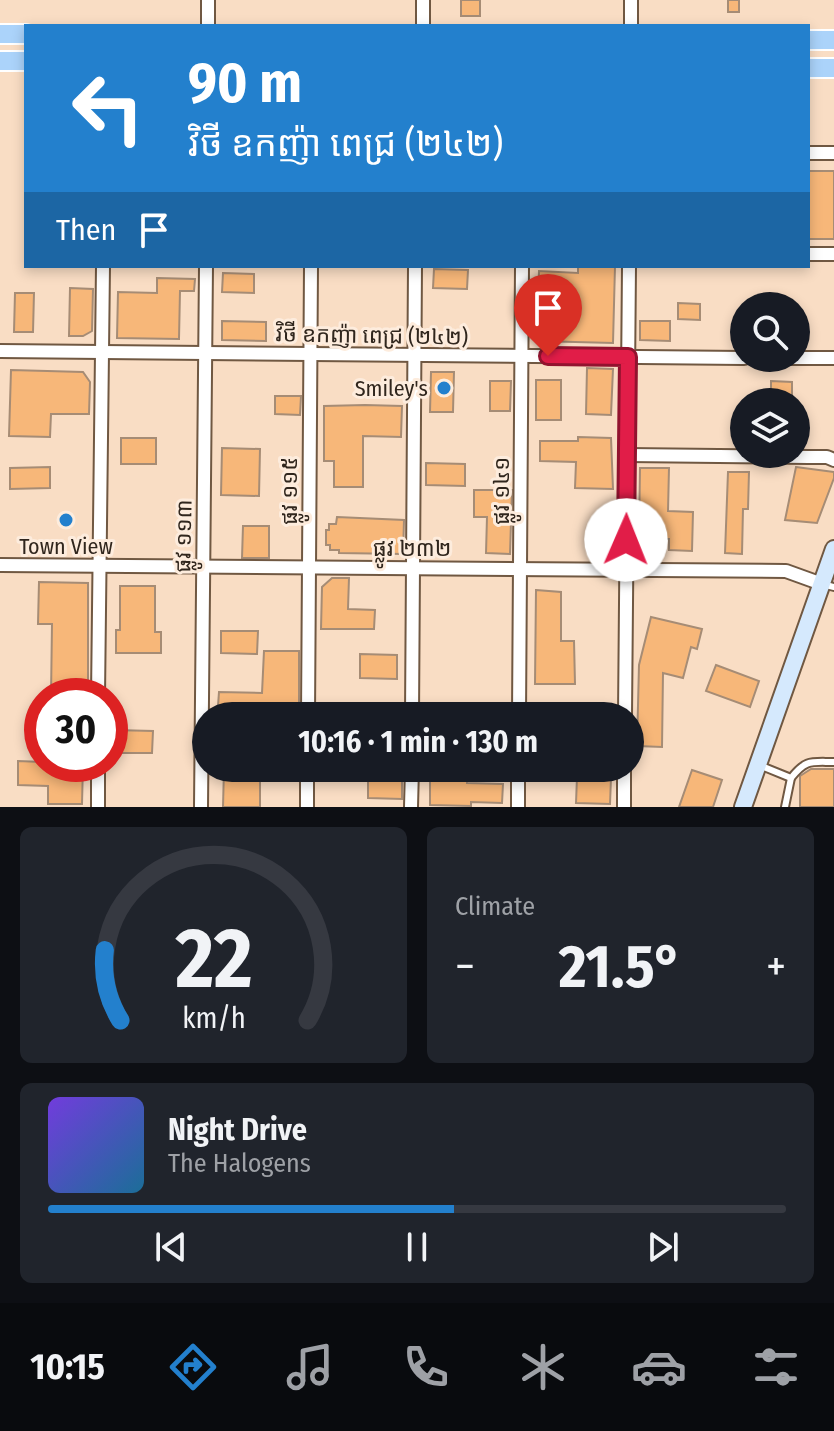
<!DOCTYPE html>
<meta charset="utf-8">
<style>
body{margin:0;font-family:"Fira Sans Condensed","Noto Sans Khmer",sans-serif;background:#20242c;color:#f1f3f6;height:100vh;display:flex;flex-direction:column;font-size:30px;white-space:nowrap}
*{box-sizing:border-box;margin:0}
p{font-size:26px;color:#9ea1a6}
.icon{flex:none;width:44px;height:44px;fill:none;stroke:currentColor;stroke-width:2;stroke-linecap:round;stroke-linejoin:round}
.map{position:relative;height:807px;overflow:hidden}
.side{display:flex;flex-direction:column;gap:20px;padding:20px;background:#0d0f14;flex:1}
.side>*{flex:none}
.hud{position:absolute;left:24px;top:24px;width:786px;height:244px;border-radius:0px;box-shadow:0 4px 12px #0003;background:#2380cd;color:#fff;overflow:hidden}
.tools{position:absolute;left:730px;top:292px;display:grid;gap:16px}
.tools a{display:grid;place-items:center;width:80px;height:80px;border-radius:50%;background:#171b24;box-shadow:0 4px 12px #0003;font-size:40px}
.speed{position:absolute;left:24px;top:678px;display:flex;gap:16px;font-size:40px;font-weight:700;text-align:center}
.speed>*{display:grid;place-content:center;width:104px;height:104px;border-radius:50%;background:#171b24;box-shadow:0 4px 12px #0003;line-height:1}
.speed .limit{border:12px solid #d22;background:#fff;color:#111}
.pin{position:absolute;display:grid;place-items:center;width:68px;height:68px;color:#fff;margin:-82px -34px;border-radius:50% 50% 50% 0;rotate:-45deg;box-shadow:0 0 8px #0007}
.pin .icon{rotate:45deg}
.me{position:absolute;width:88px;margin:-44px;rotate:1deg;stroke-linejoin:round;filter:drop-shadow(0 0 6px #0008)}
.turn{display:flex;align-items:center;gap:28px;height:168px;padding:0 32px;font-size:36px}
.turn .icon{width:104px;height:104px;stroke-width:2.5}
.turn b{display:block;font-size:56px;line-height:68px}
.then{display:flex;align-items:center;height:76px;padding:0 32px;background:#0003;gap:16px;font-size:30px}
.big{font-size:60px;font-weight:700;line-height:1.1}
.side .card{flex:1;display:flex;flex-direction:column;justify-content:center;gap:12px;min-width:0;padding:0 28px;border-radius:12px;background:#20242c}
.side .dial{align-items:center;gap:0}
.dial svg{height:208px;overflow:visible;fill:none;stroke:#363941;stroke-width:7;stroke-linecap:round;text-anchor:middle}
.dial text{fill:#f1f3f6;stroke:none}
.song{display:flex;align-items:center;gap:24px}
.cover{width:96px;height:96px;border-radius:12px;background:linear-gradient(135deg,hsl(260 70% 55%),hsl(200 70% 35%))}
.played{height:8px;border-radius:4px;background:linear-gradient(90deg,#2380cd 55%,#363941 55%)}
.keys{display:flex;justify-content:space-around;direction:ltr}
.heat{display:flex;justify-content:space-between;align-items:center;font-size:44px;direction:ltr}
.side .tiles{flex:1;display:grid;gap:20px;grid-template-columns:1fr 1fr}
.card:last-child{grid-column:span 2}
.trip{position:absolute;left:192px;top:702px;width:452px;height:80px;border-radius:40px;background:#171b24;box-shadow:0 4px 12px #0003;font-weight:700;line-height:80px;text-align:center}
.tab-bar{display:flex;height:128px;justify-content:space-around;align-items:center;background:#090b0e;color:#9ea1a6}
.tab-bar .icon{width:56px;height:56px}
.tab-bar .on{color:#2380cd}
.tab-bar b{font-size:36px;color:#f1f3f6}
.map>svg:first-child{display:block}
</style>
<div class="map">
<svg width="834" height="807" viewBox="0 0 834 807">
<rect width="100%" height="100%" fill="#f9ddc4"/>
<!-- building -->
<g fill="#f7b779" stroke="#a68c75" stroke-width="2">
<rect x="461" y="0" width="19" height="16"/>
<rect x="728" y="0" width="11" height="12"/>
<rect x="808" y="171" width="26" height="68"/>
<path d="M578,266H615L613,343L537,341L539,271L578,273Z"/>
<path d="M434,269L468,270L467,289L433,288Z"/>
<path d="M223,273L254,274V293L222,292Z"/>
<path d="M157,278L195,279L194,291H180L179,339L117,338L118,292L157,293Z"/>
<path d="M70,288L93,289L92,331L83,336H69Z"/>
<path d="M15,293H34L33,332H14Z"/>
<path d="M678,303L700,304V320L678,319Z"/>
<path d="M222,321L266,322V341L222,340Z"/>
<path d="M640,321H670V341L640,340Z"/>
<path d="M587,368L613,369L611,415L586,414Z"/>
<path d="M11,370L83,372L90,382L89,414H51L50,437L9,436Z"/>
<path d="M431,372H454L453,412H430Z"/>
<rect x="536" y="380" width="25" height="40"/>
<path d="M490,381H511L510,411H490Z"/>
<path d="M771,381L792,382V402H771Z"/>
<path d="M275,396H301L300,415L275,414Z"/>
<path d="M365,405L402,406L401,437L363,436V487H334V461H324V406Z"/>
<path d="M578,437L611,438L613,489L575,488L576,462L540,461V441H578Z"/>
<rect x="121" y="438" width="35" height="26"/>
<path d="M222,448L260,449L259,496L221,495Z"/>
<path d="M426,463L465,464V486L426,485Z"/>
<path d="M50,467V488L10,489V468Z"/>
<path d="M796,467L834,472V478L817,523L785,520Z"/>
<path d="M640,468H669L668,511L693,512L692,551L669,550V539H639Z"/>
<path d="M728,472H749L748,509H743L742,554L725,553Z"/>
<path d="M474,490H512L510,554L486,553L487,517H474Z"/>
<path d="M337,517L404,520L403,554L339,553V550H330V545H326V530H329V524H336Z"/>
<path d="M243,526H269V558H242Z"/>
<path d="M332,578H349L348,609L375,610L374,629H321L322,587Z"/>
<path d="M39,582L88,583V696H51L52,624H38Z"/>
<path d="M120,586H155V632H161V653H116V630H120Z"/>
<path d="M536,590L561,592V641H574L575,684H535Z"/>
<path d="M651,617L702,629L697,649L691,647L683,678L663,673L662,747L637,746L639,665Z"/>
<path d="M221,631H258L257,654L221,653Z"/>
<path d="M264,651H299V704H258V706H218L219,692L262,693Z"/>
<path d="M360,654L397,655V679L360,678Z"/>
<path d="M716,665L759,681L750,707L706,691Z"/>
<rect x="370" y="705" width="31" height="11"/>
<path d="M114,730L153,731L152,753H114Z"/>
<path d="M18,761L42,762V764H83L82,804H48V786L18,785Z"/>
<path d="M224,768H294V779L260,778V807H223Z"/>
<path d="M430,768H467V783L503,784L502,803L471,802V806L430,805Z"/>
<path d="M538,768H570V778L538,777Z"/>
<path d="M811,769H834V807H800V776Z"/>
<path d="M692,770L722,780L713,807H679Z"/>
<path d="M577,777L611,778L610,804L576,803Z"/>
<path d="M368,779L402,780V799L368,798Z"/>
</g>
<g fill="none" stroke-linecap="round" stroke-linejoin="round">
<defs>
<g id="lane">
<path d="M822,584L834,587"/>
<path d="M759,765L791,778C806,759 811,762 834,762"/>
<path d="M785,807L791,778"/>
</g>
<g id="street">
<path d="M208,26V0"/>
<path d="M423,26V0"/>
<path d="M631,26V0"/>
<path d="M808,153H834"/>
<path d="M808,254H834"/>
<path d="M0,351L744,358"/>
<path d="M789,358H834"/>
<path d="M627,455L809,457H827L834,460"/>
<path d="M0,565L786,571L822,584"/>
<path d="M98,696L103,266"/>
<path d="M308,716L311,266"/>
<path d="M412,716L415,266"/>
<path d="M519,716L522,266"/>
<path d="M625,716L629,266"/>
<path d="M98,807V764"/>
<path d="M201,807L206,266"/>
<path d="M307,807V768"/>
<path d="M411,807L412,768"/>
<path d="M518,807V768"/>
<path d="M624,807V768"/>
</g>
<path id="secondary" d="M743,807L834,549"/>
<g id="primary">
<path d="M0,34H26"/>
<path d="M808,40H834"/>
<path d="M0,61H26"/>
<path d="M808,68H834"/>
</g>
</defs>
<!-- lane casing -->
<use href="#lane" stroke="#705842" stroke-width="10"/>
<!-- street casing -->
<use href="#street" stroke="#705842" stroke-width="16"/>
<!-- secondary casing -->
<use href="#secondary" stroke="#705842" stroke-width="20"/>
<!-- primary casing -->
<use href="#primary" stroke="#fff" stroke-width="22"/>
<!-- lane -->
<use href="#lane" stroke="#fff" stroke-width="6"/>
<!-- street -->
<use href="#street" stroke="#fff" stroke-width="12"/>
<!-- secondary -->
<use href="#secondary" stroke="#d5e9fd" stroke-width="16"/>
<!-- primary -->
<use href="#primary" stroke="#abd3fa" stroke-width="18"/>
</g>
<g fill="none" stroke-linecap="round" stroke-linejoin="round">
<defs>
<path id="route" d="M548,356L628,357L626,540"/>
</defs>
<!-- route casing -->
<use href="#route" stroke="#92132f" stroke-width="20"/>
<!-- route -->
<use href="#route" stroke="#e11d48" stroke-width="14"/>
</g>
<!-- markers -->
<g fill="#2380cd" stroke="#fdecdd" stroke-width="3">
<circle cx="444" cy="388" r="8"/>
<circle cx="66" cy="520" r="8"/>
</g>
<g text-anchor="middle" stroke-width="6" stroke-linejoin="round" paint-order="stroke">
<!-- street labels -->
<g font-size="22" fill="#30261d" stroke="#fdecdd">
<text transform="translate(372 335) rotate(1)" y="8">វិថី ឧកញ៉ា ពេជ្រ (២៤២)</text>
<text transform="translate(289 491) rotate(-90)" y="8">ផ្លូវ ១១៥</text>
<text transform="translate(501 491) rotate(-90)" y="8">ផ្លូវ ១៤១</text>
<text transform="translate(183 536) rotate(-89)" y="8">ផ្លូវ ១១៣</text>
<text x="412" y="556">ផ្លូវ ២៣២</text>
</g>
<!-- poi labels -->
<g font-size="22" fill="#30261d" stroke="#fdecdd" text-anchor="end">
<text x="428" y="396">Smiley's</text>
<text x="66" y="554" text-anchor="middle">Town View</text>
</g>
</g>
</svg>
<div class="tools">
<a><svg class="icon" aria-label="search" viewBox="0 0 24 24"><circle cx="10" cy="10" r="6"/><path d="M15 15l6 6"/></svg></a>
<a><svg class="icon" aria-label="layers" viewBox="0 0 24 24"><path d="M12 4l9 5-9 5-9-5zM3 14l9 5 9-5"/></svg></a>
</div>
<div class="speed"><div class="limit">30</div></div>
<div class="pin" style="left:548px;top:356px;background:#d93025"><svg class="icon" aria-label="arrive" viewBox="0 0 24 24"><path d="M6 21V4h12l-3 4 3 4H6"/></svg></div>
<svg class="me" style="left:626px;top:540px" viewBox="-20 -20 40 40"><circle r="19" fill="#fff"/><path d="M0-13L10 11 0 6-10 11z" fill="#e11d48"/></svg>
<div class="trip">10:16 · 1 min · 130 m</div>
<div class="hud">
<div class="turn"><svg class="icon" aria-label="left" viewBox="0 0 24 24"><path d="M17 20v-9H6M10 6l-5 5 5 5"/></svg><div><b>90 m</b>វិថី ឧកញ៉ា ពេជ្រ (២៤២)</div></div>
<div class="then">Then<svg class="icon" aria-label="arrive" viewBox="0 0 24 24"><path d="M6 21V4h12l-3 4 3 4H6"/></svg></div>
</div>
</div>
<section class="side">
<div class="tiles">
<div class="card dial"><svg viewBox="0 0 100 80">
<path d="M14 69A42 42 0 1 1 86 69"/>
<path d="M14 69A42 42 0 0 1 8 42" stroke="#2380cd"/>
<text x="50" y="56" font-size="32" font-weight="700">22</text>
<text x="50" y="72" font-size="11">km/h</text>
</svg></div>
<div class="card"><p>Climate</p>
<div class="heat"><a>−</a><b class="big">21.5°</b><a>+</a></div>
</div>
<div class="card">
<div class="song"><i class="cover"></i><div><b>Night Drive</b><p>The Halogens</p></div></div>
<div class="played"></div>
<div class="keys"><svg class="icon" aria-label="previous" viewBox="0 0 24 24"><path d="M18 5L8 12l10 7zM5 5v14"/></svg><svg class="icon" aria-label="pause" viewBox="0 0 24 24"><path d="M8 5v14M16 5v14"/></svg><svg class="icon" aria-label="next" viewBox="0 0 24 24"><path d="M6 5l10 7-10 7zM19 5v14"/></svg></div>
</div>
</div>
</section>
<nav class="tab-bar">
<b>10:15</b>
<svg class="icon on" aria-label="directions" viewBox="0 0 24 24"><path d="M12 3l9 9-9 9-9-9zM9 14v-3h6M13 9l2 2-2 2"/></svg>
<svg class="icon" aria-label="music" viewBox="0 0 24 24"><path d="M9 18V5l10-2v13"/><circle cx="6" cy="18" r="3"/><circle cx="16" cy="16" r="3"/></svg>
<svg class="icon" aria-label="phone" viewBox="0 0 24 24"><path d="M5 4h4l2 5-3 2q2 4 5 5l2-3 5 2v4C11 20 4 13 5 4z"/></svg>
<svg class="icon" aria-label="climate" viewBox="0 0 24 24"><path d="M12 3v18M4 7l16 10M4 17L20 7"/></svg>
<svg class="icon" aria-label="car" viewBox="0 0 24 24"><path d="M5 17H2v-5l4-1 3-4h7l3 4 3 1v5h-3M9 17h6M6 11h13"/><circle cx="7" cy="17" r="2"/><circle cx="17" cy="17" r="2"/></svg>
<svg class="icon" aria-label="filters" viewBox="0 0 24 24"><path d="M4 7h16M4 17h16"/><circle cx="9" cy="7" r="2"/><circle cx="15" cy="17" r="2"/></svg>
</nav>
